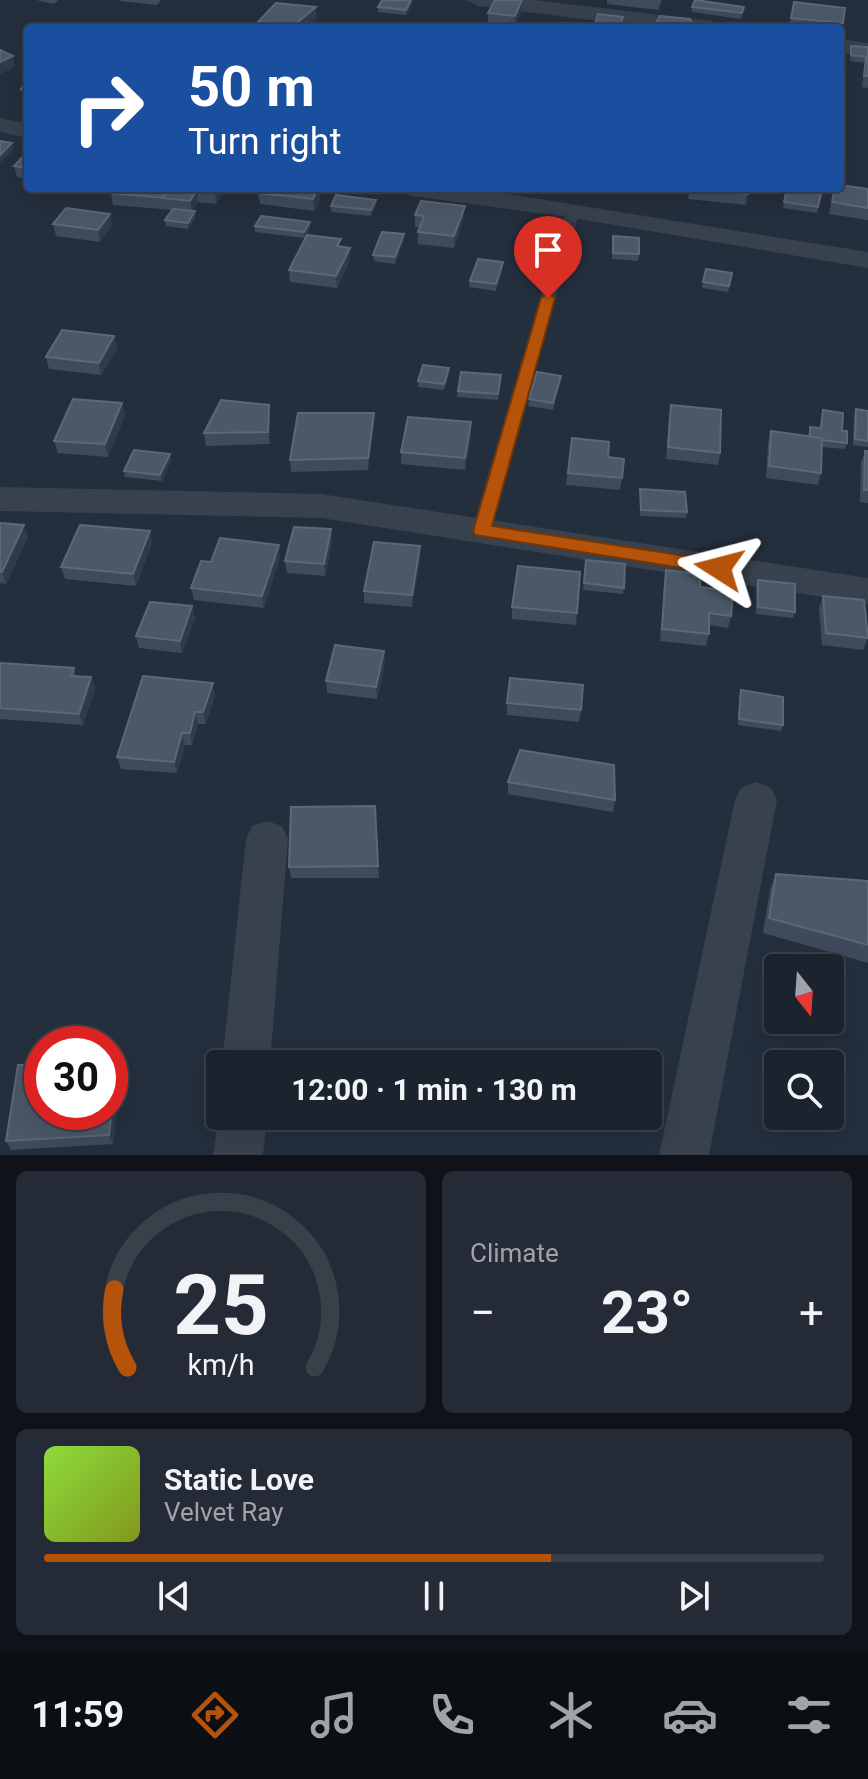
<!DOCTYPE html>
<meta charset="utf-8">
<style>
body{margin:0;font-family:Roboto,sans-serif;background:#242b36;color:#f1f3f6;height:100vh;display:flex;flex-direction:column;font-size:30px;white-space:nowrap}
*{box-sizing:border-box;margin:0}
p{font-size:26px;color:#a0a4aa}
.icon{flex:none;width:44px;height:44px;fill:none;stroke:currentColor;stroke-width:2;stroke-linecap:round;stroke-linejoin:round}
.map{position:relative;height:1155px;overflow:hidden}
.panel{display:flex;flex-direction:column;gap:16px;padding:16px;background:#0f1319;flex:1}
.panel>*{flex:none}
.top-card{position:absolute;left:24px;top:24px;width:820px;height:168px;border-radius:8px;box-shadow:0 8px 32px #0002,0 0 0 2px #39404a;background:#1a4fa0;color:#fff;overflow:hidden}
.needle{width:52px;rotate:163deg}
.buttons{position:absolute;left:764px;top:954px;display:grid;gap:16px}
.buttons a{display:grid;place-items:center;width:80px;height:80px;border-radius:8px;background:#1b232e;box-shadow:0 8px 32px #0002,0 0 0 2px #39404a;font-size:40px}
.speed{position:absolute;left:24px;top:1026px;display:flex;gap:16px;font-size:40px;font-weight:700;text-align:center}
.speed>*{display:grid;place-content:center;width:104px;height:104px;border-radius:50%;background:#1b232e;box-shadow:0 8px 32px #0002,0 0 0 2px #39404a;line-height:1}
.speed .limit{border:12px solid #d22;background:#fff;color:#111}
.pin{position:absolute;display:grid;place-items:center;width:68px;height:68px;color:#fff;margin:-82px -34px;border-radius:50% 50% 50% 0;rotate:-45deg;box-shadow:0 0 8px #0007}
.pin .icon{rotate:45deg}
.me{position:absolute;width:88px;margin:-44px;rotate:279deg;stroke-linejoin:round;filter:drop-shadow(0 0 6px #0008)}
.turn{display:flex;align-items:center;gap:28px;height:168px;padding:0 32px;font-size:36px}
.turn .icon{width:104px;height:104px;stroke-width:2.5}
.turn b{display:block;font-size:56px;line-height:68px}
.big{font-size:60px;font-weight:700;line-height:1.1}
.panel .card{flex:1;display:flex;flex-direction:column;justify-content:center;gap:12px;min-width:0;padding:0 28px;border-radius:12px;background:#242b36}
.panel .dial{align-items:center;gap:0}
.dial svg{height:208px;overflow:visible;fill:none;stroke:#39404a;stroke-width:7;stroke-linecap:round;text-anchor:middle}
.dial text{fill:#f1f3f6;stroke:none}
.song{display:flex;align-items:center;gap:24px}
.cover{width:96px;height:96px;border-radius:12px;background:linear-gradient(135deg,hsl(90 70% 55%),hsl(70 70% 35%))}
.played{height:8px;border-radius:4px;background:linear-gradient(90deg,#b45309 65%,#39404a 65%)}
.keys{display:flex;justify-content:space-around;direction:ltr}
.heat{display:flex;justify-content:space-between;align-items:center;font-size:44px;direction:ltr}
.panel .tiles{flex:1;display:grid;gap:16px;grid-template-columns:1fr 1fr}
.card:last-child{grid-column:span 2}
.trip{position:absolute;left:206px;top:1050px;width:456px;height:80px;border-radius:8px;background:#1b232e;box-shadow:0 8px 32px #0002,0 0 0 2px #39404a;font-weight:700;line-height:80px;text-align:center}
.menu{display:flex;height:128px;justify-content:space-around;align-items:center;background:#0b0e12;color:#a0a4aa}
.menu .icon{width:56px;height:56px}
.menu .current{color:#b45309}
.menu b{font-size:36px;color:#f1f3f6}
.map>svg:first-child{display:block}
</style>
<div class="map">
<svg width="868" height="1155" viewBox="0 0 868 1155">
<rect width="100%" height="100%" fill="#242f3e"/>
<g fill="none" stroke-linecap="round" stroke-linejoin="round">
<!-- lane -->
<path fill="#38414e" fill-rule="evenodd" d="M573,206L580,210L490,531L481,537L472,531L566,210Z"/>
<!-- street -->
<g fill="#38414e" fill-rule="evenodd">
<path d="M467,0H533L713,21L724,28H657L478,6Z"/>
<path d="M840,39L868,43V57L840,53Z"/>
<path d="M0,118L28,124V138L0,132Z"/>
<path d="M400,188H471L868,252V268L573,218L413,196L404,194Z"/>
<path d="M0,487L321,494L868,578V604L321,518L0,511Z"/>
<path d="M756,782L771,788L777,800L709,1155H659L735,800L741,788Z"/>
<path d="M267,821L282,826L288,839L270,1064H222L246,839L252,826Z"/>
<path d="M220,1109V1116H267L263,1155H213Z"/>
</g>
</g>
<!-- wall -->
<g fill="#3f4b5c">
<path d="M36,0H59L54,4Z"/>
<path d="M120,0H161L157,5L121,1Z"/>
<path d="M607,0H662L658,10L607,4Z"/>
<path d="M413,2L406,15L378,12V7Z"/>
<path d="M794,2L843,23L841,34L840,28H789Z"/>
<path d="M692,7H744L741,19L692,12Z"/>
<path d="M522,10L514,27L488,24V13Z"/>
<path d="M317,18L305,28H259L258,22Z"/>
<path d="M851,46L868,47V88L862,87L865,63L850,61Z"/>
<path d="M28,80V100H24L21,89Z"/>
<path d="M28,151V179L17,177L14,166Z"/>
<path d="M170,188H226L216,204L198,202L192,211L196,217L188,229L166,226L165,220L172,210L113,205L111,193L164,196Z"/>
<path d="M690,188H748L746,205L688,199Z"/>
<path d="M834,188L868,189V220L829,214Z"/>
<path d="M787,189L821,194L817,213L783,208Z"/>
<path d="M258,193L320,199L314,211L260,204Z"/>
<path d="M376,200V206L371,216L331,212V206Z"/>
<path d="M415,215L464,218L454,248L418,244V232L420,227H415Z"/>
<path d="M53,224L112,225L100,242L56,236Z"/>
<path d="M255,226L310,228L305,238L255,232Z"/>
<path d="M613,236L639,254L638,261L612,259Z"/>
<path d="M404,240L395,264L374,261L373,255Z"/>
<path d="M341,247L350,260L337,288L290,282L289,270Z"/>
<path d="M503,262V268L496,291L469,287L470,281Z"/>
<path d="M706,269L732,273L728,292L702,288Z"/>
<path d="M114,336L117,349L101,375L49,369L46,357Z"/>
<path d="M449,374L444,390L418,387V381Z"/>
<path d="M501,375L498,400L457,397L458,391Z"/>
<path d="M561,376L553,410L528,406L529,399Z"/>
<path d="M122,403L125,415L108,457L58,453L54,441Z"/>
<path d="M671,405L720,453L718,465L666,459L669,418Z"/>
<path d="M856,409L868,411V447L853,445L854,416Z"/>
<path d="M823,410L842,431L847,443L845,449L822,447L821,473L818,485L766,478L768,444L771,431L808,436L810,427L820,428Z"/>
<path d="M270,417V444L206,446L204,433Z"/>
<path d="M471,422V435L465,470L401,464V452Z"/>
<path d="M374,425L368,470L291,472L290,460Z"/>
<path d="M572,438L608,457L622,478L620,490L566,485Z"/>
<path d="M865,451H868V503L860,502L861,463Z"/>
<path d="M171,460L162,481L125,477L124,471Z"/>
<path d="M640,489L687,512L686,518L640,516Z"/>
<path d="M0,523L28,537L6,584L0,583Z"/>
<path d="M331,529L332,542L325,576L287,573L285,561Z"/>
<path d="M152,543L136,586L65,579L61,567Z"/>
<path d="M280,557L264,608L194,600L191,588L211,562Z"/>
<path d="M420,558L412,607L364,603V591Z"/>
<path d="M586,560L624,588L623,594L583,590Z"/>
<path d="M666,570L700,587L731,616L728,628L709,625V634L706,646L660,641L664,582Z"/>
<path d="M580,572L576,625L512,619V607Z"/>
<path d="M758,580L795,612L793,618L756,614V586Z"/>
<path d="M823,596L868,638L863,650L822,645L819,608Z"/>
<path d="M192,606L195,618L182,653L139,648L136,636Z"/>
<path d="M384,651L385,663L377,699L327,693L326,681Z"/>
<path d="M0,663L74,668L76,676L91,677L95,689L83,725L0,719Z"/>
<path d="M741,690L783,725L781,731L738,725L739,696Z"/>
<path d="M215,695L206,724H198L192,745H185L177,773L121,769L117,757Z"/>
<path d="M507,703L581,710L579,722L507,715Z"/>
<path d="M508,782L615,800L613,812L508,794Z"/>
<path d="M375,806L379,878H291L289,867Z"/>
<path d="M776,874L868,881V963L763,933L770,890Z"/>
<path d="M121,1070L113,1144L11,1150L6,1141Z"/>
</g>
<!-- shaded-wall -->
<g fill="#2f3b4b">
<path d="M411,0H413V2L406,15V10Z"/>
<path d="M523,0L522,10L514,27L515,16Z"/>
<path d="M316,7L317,18L305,28H294L293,26Z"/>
<path d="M13,56L15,67L0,74V62Z"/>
<path d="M12,143L14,149L0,163V155Z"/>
<path d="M217,188H226L216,204L215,192Z"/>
<path d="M319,188L320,199L314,211L313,199Z"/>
<path d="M197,190L198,202L192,212L190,201Z"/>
<path d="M376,200V206L371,216V210Z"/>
<path d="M465,206L464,218L454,248V236Z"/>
<path d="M195,211L196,217L188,229V223Z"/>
<path d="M110,214L112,225L100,242L98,230Z"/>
<path d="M310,222V228L305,238L304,232Z"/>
<path d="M404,234V240L395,264V257Z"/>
<path d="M350,248V260L337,288L336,276Z"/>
<path d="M503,262V268L496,291V284Z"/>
<path d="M114,336L117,349L101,375L99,363Z"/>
<path d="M122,403L125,415L108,457L105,444Z"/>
<path d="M269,405L270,417V444L268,432Z"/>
<path d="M374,413V425L368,470V458Z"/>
<path d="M471,422V435L465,470V458Z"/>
<path d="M170,454L171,460L162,481L160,475Z"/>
<path d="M24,525L28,537L6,584L2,572Z"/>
<path d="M331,529L332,542L325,576L324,564Z"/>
<path d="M150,531L152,543L136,586L133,574Z"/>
<path d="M279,545L280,557L264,608L262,596Z"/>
<path d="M420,546V558L412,607V595Z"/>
<path d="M192,606L195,618L182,653L180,641Z"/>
<path d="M384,651L385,663L377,699L376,687Z"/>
<path d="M91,677L95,689L83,725L79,714Z"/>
<path d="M213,683L215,695L206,724L203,712Z"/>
<path d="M195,712L198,724L192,745L190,733Z"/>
<path d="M182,733L185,745L177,773L174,762Z"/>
<path d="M117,1060L121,1070L113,1144L109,1135Z"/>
</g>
<!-- building -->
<g fill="#4b5868" stroke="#5c6777" stroke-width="2">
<path d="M382,0H411L406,10L378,7Z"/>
<path d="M495,0H522L515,16L488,13Z"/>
<path d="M695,0L744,7L742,13L692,7Z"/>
<path d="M794,2L845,8L843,23L791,18Z"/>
<path d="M276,3L316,7L293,26L258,22Z"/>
<path d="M598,14L623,17L619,28H594Z"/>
<path d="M660,16L690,19L694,28H653Z"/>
<path d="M386,25L405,27L404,28H384Z"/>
<path d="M851,46L868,47V57L851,55Z"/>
<path d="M0,50L13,56L0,62Z"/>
<path d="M866,58L868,59V76H864Z"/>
<path d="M28,80V89H21Z"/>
<path d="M0,141L12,143L0,155Z"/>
<path d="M28,151V168L14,166Z"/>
<path d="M840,185L868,189V208L832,202L835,188H840Z"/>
<path d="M112,188H162L163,198L111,193Z"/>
<path d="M170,188H217L215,192L197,190L190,201L163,198Z"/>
<path d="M261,188H318L313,199L258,193Z"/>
<path d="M696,188H748V194Z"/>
<path d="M787,189L821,194L818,207L784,202Z"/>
<path d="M336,195L376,200L371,210L331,206Z"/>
<path d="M421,201L465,206L454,236L418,232L424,216L415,215Z"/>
<path d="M66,208L110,214L98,230L53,224Z"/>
<path d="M173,209L195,211L188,223L165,220Z"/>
<path d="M261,216L310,222L304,232L255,226Z"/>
<path d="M382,232L404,234L395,257L373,255Z"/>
<path d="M307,235L341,239L337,246L350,248L336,276L289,270Z"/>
<path d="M613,236L639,238V254L613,253Z"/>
<path d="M478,259L503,262L496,284L470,281Z"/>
<path d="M706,269L732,273L729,286L703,282Z"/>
<path d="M62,330L114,336L99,363L46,357Z"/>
<path d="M423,365L449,368L444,384L418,381Z"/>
<path d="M461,372L501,375L498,394L458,391Z"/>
<path d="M537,372L561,376L553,403L529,399Z"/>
<path d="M73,399L122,403L105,444L54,441Z"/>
<path d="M221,400L269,405L268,432L204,433Z"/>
<path d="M671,405L721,410L720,453L668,447Z"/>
<path d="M856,409L868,411V441L855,439Z"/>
<path d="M823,410L843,413L842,431H847V443L822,440V438L810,437V427L821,428Z"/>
<path d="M298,413H374L368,458L290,460Z"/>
<path d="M408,417L471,422L465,458L401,452Z"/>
<path d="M771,431L822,438L821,473L769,466Z"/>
<path d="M572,438L609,442L608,457L624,459L622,478L568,473Z"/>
<path d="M134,450L170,454L160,475L124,471Z"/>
<path d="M865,451H868V490H864Z"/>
<path d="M640,489L685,492L687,512L641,510Z"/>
<path d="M0,523L24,525L2,572H0Z"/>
<path d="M80,525L150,531L133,574L61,567Z"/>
<path d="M294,527L331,529L324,564L285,561Z"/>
<path d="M220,538L279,545L262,596L191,588L201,561L211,562Z"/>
<path d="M374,542L420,546L412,595L364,591Z"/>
<path d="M586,560L625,564L624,588L584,583Z"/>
<path d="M518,566L580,572L577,613L512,607Z"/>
<path d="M666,570L700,574V587L733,591L731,616L709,613V634L662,629Z"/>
<path d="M758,580L795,584V612L758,607Z"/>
<path d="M823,596L864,600L868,638L826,633Z"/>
<path d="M150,602L192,606L180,641L136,636Z"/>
<path d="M335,645L384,651L376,687L326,681Z"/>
<path d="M0,663L74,668L71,676L91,677L79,714L0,708Z"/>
<path d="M143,676L213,683L203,712H195L190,733H182L174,762L117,757Z"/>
<path d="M510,678L583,685L581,710L507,703Z"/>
<path d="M741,690L783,697V725L739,719Z"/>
<path d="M520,750L614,765L615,800L508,782Z"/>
<path d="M375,806L378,866L289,867L291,807Z"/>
<path d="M776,874L868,881V945L769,918Z"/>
<path d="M110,1060H117L109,1135L6,1141L18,1065L42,1064V1112H110Z"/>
</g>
<!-- route -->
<path fill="#b45309" stroke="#753606" stroke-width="2" d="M548,293L555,298L492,526L719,561L728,568L726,572L719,574L475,535L473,531L541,298Z"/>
</svg>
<div class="buttons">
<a><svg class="needle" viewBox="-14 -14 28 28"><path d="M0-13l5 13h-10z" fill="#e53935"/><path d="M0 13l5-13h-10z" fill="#a0a4aa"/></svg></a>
<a><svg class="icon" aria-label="search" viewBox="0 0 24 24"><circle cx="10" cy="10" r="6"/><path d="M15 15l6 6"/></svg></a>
</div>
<div class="speed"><div class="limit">30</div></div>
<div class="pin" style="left:548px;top:298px;background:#d93025"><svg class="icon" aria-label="arrive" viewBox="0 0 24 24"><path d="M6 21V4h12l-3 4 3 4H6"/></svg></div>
<svg class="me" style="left:719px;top:568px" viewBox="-20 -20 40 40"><path d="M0-17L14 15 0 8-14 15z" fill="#b45309" stroke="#fff" stroke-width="4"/></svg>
<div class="trip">12:00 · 1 min · 130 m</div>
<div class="top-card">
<div class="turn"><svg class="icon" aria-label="right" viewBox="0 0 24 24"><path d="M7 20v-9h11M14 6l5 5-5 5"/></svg><div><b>50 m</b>Turn right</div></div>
</div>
</div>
<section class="panel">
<div class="tiles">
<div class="card dial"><svg viewBox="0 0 100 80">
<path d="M14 69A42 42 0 1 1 86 69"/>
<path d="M14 69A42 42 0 0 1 9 39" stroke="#b45309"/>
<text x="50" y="56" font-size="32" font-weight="700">25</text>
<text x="50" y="72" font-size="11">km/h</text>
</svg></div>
<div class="card"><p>Climate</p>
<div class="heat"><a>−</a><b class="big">23°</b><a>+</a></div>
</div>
<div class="card">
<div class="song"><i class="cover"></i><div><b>Static Love</b><p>Velvet Ray</p></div></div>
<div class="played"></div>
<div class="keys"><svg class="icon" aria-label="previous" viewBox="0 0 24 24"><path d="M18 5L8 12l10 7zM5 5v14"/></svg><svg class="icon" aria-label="pause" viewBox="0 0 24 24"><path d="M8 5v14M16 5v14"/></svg><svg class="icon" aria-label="next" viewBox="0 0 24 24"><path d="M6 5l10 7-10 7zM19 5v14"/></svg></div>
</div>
</div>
</section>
<nav class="menu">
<b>11:59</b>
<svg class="icon current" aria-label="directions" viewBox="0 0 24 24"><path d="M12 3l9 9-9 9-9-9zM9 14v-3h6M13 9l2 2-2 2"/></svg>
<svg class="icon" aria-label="music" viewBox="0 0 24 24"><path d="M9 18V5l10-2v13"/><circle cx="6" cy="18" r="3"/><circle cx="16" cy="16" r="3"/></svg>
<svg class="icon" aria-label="phone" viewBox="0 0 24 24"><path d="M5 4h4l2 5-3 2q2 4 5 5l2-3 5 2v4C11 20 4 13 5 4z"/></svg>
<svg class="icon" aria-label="climate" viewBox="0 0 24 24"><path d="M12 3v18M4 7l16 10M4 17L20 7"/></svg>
<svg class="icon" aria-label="car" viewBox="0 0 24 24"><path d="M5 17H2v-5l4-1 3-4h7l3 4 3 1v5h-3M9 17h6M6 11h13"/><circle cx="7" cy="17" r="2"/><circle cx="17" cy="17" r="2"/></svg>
<svg class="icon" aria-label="filters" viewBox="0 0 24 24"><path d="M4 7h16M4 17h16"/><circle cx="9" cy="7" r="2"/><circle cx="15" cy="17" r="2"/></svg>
</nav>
